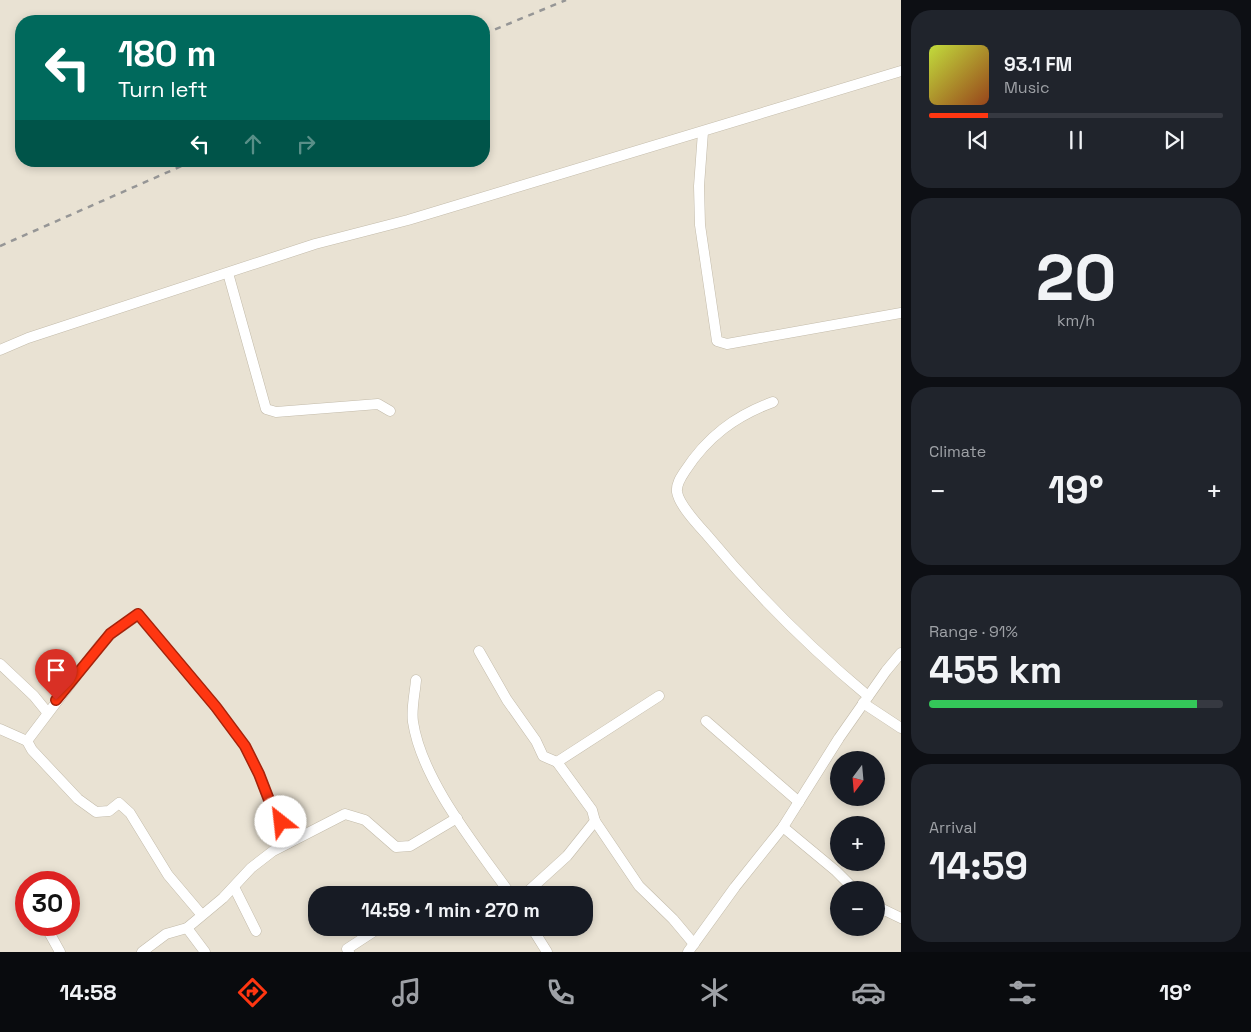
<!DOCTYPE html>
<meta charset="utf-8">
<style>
body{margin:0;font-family:"Space Grotesk",sans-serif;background:#20242c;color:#f1f3f6;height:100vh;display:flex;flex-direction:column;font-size:19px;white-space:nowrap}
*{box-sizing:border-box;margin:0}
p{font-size:16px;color:#9ea1a6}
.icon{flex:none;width:28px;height:28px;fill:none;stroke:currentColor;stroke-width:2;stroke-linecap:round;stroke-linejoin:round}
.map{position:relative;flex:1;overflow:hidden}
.side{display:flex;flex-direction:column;gap:10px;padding:10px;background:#0d0f14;width:350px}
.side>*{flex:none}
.top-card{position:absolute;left:15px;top:15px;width:475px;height:152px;border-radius:20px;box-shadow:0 2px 8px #0003;background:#00695c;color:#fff;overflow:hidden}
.needle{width:32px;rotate:196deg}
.controls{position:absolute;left:830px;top:751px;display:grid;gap:10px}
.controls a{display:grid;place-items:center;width:55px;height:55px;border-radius:50%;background:#171b24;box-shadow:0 2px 8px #0003;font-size:25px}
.speed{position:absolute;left:15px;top:871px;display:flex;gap:10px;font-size:25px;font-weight:700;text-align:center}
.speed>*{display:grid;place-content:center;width:65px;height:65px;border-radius:50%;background:#171b24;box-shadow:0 2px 8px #0003;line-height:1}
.speed .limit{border:8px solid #d22;background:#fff;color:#111}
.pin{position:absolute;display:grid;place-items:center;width:42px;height:42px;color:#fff;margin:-51px -21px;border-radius:50% 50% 50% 0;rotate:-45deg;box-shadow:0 0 5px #0007}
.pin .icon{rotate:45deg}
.me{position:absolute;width:55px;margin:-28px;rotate:331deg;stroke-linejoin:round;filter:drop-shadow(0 0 4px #0008)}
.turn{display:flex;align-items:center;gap:18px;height:105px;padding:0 20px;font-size:22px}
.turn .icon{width:65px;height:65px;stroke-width:2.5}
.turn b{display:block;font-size:35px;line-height:42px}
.lanes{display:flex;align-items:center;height:48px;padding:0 20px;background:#0003;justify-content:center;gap:25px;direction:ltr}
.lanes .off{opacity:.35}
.big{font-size:38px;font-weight:700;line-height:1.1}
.side .widget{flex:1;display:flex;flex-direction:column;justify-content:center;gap:8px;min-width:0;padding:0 18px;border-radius:20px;background:#20242c}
.side .dial{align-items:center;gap:0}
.dial b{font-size:65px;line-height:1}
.song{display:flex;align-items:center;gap:15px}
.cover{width:60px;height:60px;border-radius:8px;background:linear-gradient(135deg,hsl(70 70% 55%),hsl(20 70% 35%))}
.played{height:5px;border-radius:2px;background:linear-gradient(90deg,#ff3611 20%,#363941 20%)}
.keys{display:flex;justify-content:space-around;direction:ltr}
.heat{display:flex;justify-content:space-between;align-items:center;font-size:28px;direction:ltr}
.charge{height:8px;border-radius:4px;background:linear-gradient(90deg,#34c759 91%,#363941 0)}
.trip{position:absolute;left:308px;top:886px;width:285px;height:50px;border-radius:20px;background:#171b24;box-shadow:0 2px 8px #0003;font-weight:700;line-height:50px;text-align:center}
.dock{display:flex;height:80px;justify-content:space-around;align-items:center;background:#090b0e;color:#9ea1a6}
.dock .icon{width:35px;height:35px}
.dock .selected{color:#ff3611}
.dock b{font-size:22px;color:#f1f3f6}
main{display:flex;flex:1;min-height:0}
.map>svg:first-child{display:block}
</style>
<main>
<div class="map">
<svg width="901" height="952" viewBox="0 0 901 952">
<rect width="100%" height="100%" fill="#f4f0e5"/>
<!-- residential -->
<path fill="#e9e2d3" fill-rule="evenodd" d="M0,0H901V952H0ZM21,21H484V161H21ZM839,760H876V798H839ZM839,825H876V862H839ZM26,882H69V925H26ZM839,890H876V928H839ZM316,895H584V928H316Z"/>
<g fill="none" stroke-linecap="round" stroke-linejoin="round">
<defs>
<g id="street">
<path d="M703,132L699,186L700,225L717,341L727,344L901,313"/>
<path d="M228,273L266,409L276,412L378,404L390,411"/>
<path d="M0,350L28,338L315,244L408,220L901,71"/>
<path d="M773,402C735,416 707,437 685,471C681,477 676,484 677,492C679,505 698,525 707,535C756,594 809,647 868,696"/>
<path d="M479,651L507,700L536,741L543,756L557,762"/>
<path d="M0,664L34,696L47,712"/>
<path d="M416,680C415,693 411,709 413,722C422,781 477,847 511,895"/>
<path d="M659,696L557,762L592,810L595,821L639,886L673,919L694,944"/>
<path d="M863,703L901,728"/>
<path d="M706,721L799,802"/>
<path d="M0,729L27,741"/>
<path d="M783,827L836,871L855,890"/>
<path d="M234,887L256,931"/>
<path d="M524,895L567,856L595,821"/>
<path d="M876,906L901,918"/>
<path d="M201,914L168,875L130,813L119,803L109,811L96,812L78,799L32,750L27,741L99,646L111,634L138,615L216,707L245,746L259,774L271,805L281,822L288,843"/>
<path d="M45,925L60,952"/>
<path d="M187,928L205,952"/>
<path d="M532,928L547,952"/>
<path d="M142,952L166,934L187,928L223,898L251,868L273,851L345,814L365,820L396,847L410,846L457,818"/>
<path d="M349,952L347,949L379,928"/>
<path d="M688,952L735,887L783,827L839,738L886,671L901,653"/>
</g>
</defs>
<!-- street casing -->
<use href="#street" stroke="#c3bbaa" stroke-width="11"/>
<!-- street -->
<use href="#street" stroke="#fff" stroke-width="10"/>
<!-- rail -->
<g stroke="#969696" stroke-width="2.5" stroke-dasharray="6 6" stroke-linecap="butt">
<path d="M484,34L566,0"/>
<path d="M0,246L193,161"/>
</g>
</g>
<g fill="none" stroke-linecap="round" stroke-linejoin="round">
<defs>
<path id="route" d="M56,700L110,634L138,614L216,707L245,746L259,774L271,805L281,822"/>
</defs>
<!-- route casing -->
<use href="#route" stroke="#a6230b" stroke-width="12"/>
<!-- route -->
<use href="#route" stroke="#ff3611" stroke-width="9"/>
</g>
</svg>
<div class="controls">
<a><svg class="needle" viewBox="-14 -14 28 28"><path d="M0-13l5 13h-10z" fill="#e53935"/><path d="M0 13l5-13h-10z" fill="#9ea1a6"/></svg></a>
<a>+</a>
<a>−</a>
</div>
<div class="speed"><div class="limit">30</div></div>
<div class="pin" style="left:56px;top:700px;background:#d93025"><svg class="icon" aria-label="arrive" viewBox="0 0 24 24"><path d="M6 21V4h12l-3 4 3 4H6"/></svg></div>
<svg class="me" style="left:281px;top:822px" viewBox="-20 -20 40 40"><circle r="19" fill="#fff"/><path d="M0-13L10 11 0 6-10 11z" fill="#ff3611"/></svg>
<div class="trip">14:59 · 1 min · 270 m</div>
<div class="top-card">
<div class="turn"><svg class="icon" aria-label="left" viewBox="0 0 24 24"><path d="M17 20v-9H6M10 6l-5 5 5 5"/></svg><div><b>180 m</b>Turn left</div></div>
<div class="lanes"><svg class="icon" aria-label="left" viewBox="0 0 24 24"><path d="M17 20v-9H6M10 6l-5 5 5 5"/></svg><svg class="icon off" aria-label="ahead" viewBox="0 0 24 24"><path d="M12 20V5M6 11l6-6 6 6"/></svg><svg class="icon off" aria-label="right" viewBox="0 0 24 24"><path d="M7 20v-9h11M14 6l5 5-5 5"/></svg></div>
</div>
</div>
<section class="side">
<div class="widget">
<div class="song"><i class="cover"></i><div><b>93.1 FM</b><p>Music</p></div></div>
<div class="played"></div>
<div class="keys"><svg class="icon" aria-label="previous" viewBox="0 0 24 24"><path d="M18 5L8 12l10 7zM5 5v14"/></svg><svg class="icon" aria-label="pause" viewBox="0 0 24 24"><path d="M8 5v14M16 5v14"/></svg><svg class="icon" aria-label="next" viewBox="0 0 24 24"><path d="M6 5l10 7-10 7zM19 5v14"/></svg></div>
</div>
<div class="widget dial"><b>20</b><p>km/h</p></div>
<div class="widget"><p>Climate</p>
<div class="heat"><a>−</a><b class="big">19°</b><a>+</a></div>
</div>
<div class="widget"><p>Range · 91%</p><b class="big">455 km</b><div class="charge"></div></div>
<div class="widget"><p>Arrival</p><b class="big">14:59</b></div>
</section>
</main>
<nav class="dock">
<b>14:58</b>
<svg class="icon selected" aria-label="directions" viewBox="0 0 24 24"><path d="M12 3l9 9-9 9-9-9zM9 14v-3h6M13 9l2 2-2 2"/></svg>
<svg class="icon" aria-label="music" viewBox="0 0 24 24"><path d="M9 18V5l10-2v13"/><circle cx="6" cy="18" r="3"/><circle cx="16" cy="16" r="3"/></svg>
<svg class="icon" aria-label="phone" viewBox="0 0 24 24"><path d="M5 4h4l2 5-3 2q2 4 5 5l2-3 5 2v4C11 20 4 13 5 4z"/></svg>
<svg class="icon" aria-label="climate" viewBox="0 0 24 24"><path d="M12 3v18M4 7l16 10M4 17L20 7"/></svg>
<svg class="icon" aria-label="car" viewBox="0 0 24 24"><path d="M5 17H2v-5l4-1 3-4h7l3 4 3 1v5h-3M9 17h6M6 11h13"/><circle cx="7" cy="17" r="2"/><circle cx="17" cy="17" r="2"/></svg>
<svg class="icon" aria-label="filters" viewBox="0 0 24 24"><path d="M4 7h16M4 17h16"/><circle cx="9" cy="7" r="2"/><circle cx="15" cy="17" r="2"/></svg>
<b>19°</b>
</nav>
